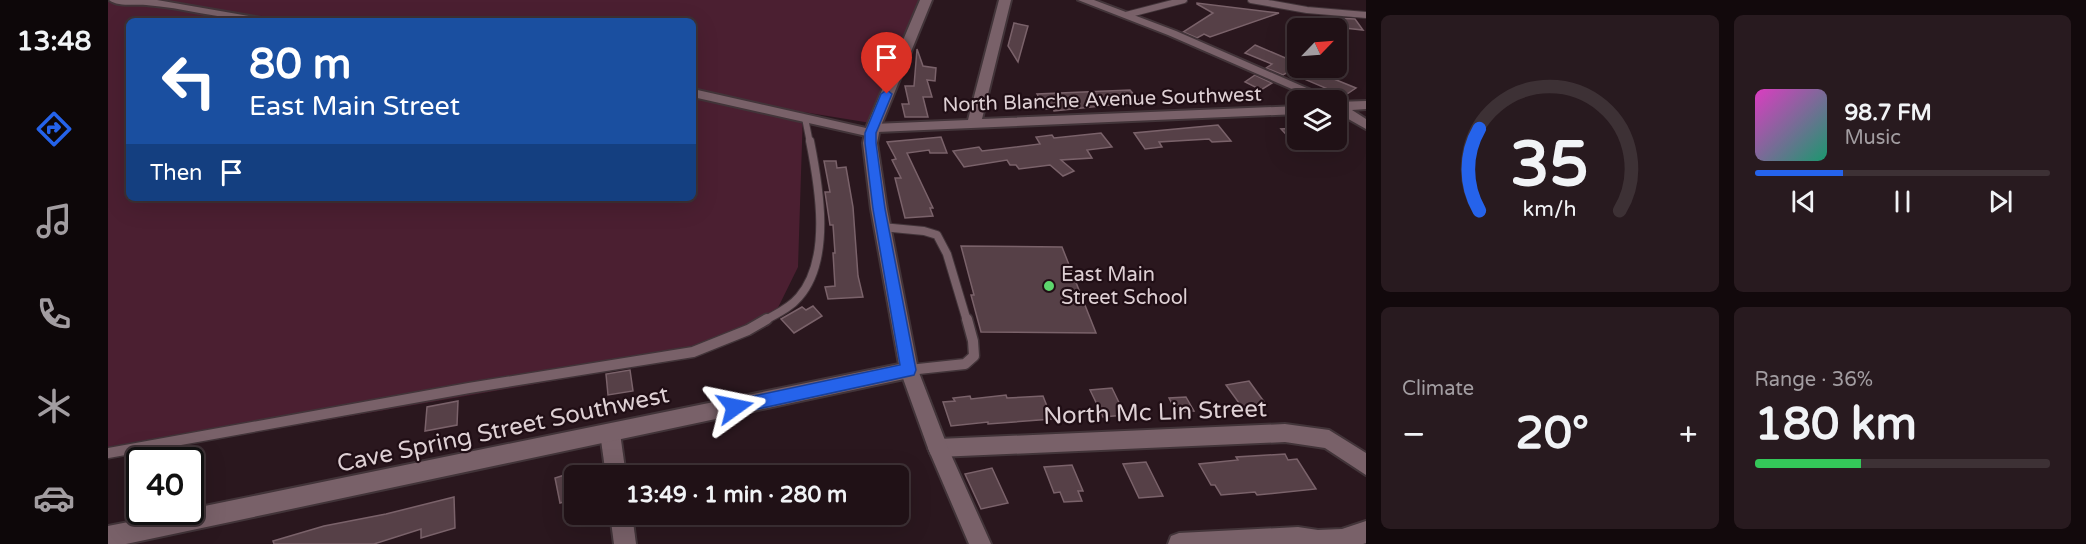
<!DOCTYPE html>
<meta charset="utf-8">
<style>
body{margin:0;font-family:"Varela Round",sans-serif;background:#281a1f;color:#f1f3f6;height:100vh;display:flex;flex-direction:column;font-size:22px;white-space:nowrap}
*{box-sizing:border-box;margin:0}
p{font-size:20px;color:#a29da1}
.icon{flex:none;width:33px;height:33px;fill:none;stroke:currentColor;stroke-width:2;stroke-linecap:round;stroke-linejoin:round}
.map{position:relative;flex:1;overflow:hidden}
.panel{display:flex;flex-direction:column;gap:15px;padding:15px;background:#12090c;width:720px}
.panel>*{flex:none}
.banner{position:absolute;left:18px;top:18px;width:570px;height:183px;border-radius:9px;box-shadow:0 6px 24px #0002,0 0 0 2px #3d3135;background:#1a4fa0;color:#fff;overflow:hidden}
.needle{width:39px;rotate:65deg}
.tools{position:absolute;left:1179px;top:18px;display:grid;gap:12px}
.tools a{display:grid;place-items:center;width:60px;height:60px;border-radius:9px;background:#201116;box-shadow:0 6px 24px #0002,0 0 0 2px #3d3135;font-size:30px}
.speed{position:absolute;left:18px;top:447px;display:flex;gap:12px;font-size:30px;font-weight:700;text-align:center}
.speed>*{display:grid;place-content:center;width:78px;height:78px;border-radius:50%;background:#201116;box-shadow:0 6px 24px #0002,0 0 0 2px #3d3135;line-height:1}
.speed .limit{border:3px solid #111;border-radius:9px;background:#fff;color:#111}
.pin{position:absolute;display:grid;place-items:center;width:51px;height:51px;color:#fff;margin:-62px -26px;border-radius:50% 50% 50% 0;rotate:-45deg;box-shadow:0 0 6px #0007}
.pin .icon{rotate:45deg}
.me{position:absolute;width:66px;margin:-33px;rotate:78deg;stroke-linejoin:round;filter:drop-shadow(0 0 4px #0008)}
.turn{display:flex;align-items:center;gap:21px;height:126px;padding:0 24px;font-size:27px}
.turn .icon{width:78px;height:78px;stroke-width:2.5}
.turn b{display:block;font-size:42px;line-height:51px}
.then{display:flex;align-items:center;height:57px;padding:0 24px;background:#0003;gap:12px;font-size:22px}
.big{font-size:45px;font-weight:700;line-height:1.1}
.panel .card{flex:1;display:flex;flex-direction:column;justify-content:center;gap:9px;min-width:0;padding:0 21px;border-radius:9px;background:#281a1f}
.panel .dial{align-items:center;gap:0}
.dial svg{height:156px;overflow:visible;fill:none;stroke:#3d3135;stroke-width:7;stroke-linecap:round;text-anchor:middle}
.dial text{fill:#f1f3f6;stroke:none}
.song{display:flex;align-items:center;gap:18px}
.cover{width:72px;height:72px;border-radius:9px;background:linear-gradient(135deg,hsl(310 70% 55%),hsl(160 70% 35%))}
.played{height:6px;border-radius:3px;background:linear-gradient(90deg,#2563eb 30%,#3d3135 30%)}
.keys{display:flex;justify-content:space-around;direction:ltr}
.heat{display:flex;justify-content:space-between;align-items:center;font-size:33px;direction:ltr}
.charge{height:9px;border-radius:4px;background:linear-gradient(90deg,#34c759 36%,#3d3135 0)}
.panel .tiles{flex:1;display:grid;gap:15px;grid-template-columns:repeat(2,1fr)}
.trip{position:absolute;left:456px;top:465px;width:345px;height:60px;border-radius:9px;background:#201116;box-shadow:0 6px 24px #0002,0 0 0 2px #3d3135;font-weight:700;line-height:60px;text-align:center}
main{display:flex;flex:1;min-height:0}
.dock{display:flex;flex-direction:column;width:108px;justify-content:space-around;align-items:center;background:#0d0709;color:#a29da1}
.dock .icon{width:42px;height:42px}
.dock .active{color:#2563eb}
.dock b{font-size:27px;color:#f1f3f6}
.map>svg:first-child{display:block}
</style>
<main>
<nav class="dock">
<b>13:48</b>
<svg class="icon active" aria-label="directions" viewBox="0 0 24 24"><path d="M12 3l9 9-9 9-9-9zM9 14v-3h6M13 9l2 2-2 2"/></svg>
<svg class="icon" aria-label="music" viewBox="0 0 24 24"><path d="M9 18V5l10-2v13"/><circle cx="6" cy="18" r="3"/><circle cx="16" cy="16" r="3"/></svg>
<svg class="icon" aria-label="phone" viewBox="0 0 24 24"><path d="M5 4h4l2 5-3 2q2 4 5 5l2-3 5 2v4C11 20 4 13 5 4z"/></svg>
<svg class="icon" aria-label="climate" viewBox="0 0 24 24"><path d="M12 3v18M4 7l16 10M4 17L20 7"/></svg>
<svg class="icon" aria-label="car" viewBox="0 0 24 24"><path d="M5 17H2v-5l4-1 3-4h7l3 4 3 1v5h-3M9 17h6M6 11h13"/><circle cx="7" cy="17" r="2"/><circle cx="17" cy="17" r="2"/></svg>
</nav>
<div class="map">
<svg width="1258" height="544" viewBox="0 0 1258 544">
<rect width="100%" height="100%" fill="#2a171e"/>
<!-- green -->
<path fill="#4b1f31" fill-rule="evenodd" d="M0,0H815L763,123L695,112L690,267L661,326L603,346L508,370L0,458ZM21,21H585V198H21Z"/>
<!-- building -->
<g fill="#564047" stroke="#7a626a" stroke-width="1.5">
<path d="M1089,4V3L1171,13L1102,37L1096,34L1089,38L1075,32L1105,13Z"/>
<path d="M1228,18L1247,19L1255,30L1236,28Z"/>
<path d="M906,23L920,26L910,62L900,46Z"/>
<path d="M1147,45L1187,62L1190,68H1199L1248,88L1236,96L1180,72L1175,75L1158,68L1164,64L1137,53Z"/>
<path d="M809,49L815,66L828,68L827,81L819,80L824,97H815L820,117H797L794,104H801L797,86H806Z"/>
<path d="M1147,75L1164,83L1153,90L1137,82Z"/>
<path d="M1022,90L1032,102L946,111L945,108L938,109L929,94Z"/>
<path d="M1110,125L1123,141L1104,142L1101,139L1051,142L1054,147L1037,149L1026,133Z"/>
<path d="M1190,128V147L1173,129Z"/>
<path d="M993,133L1004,147L979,150L984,158L953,160L966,171L955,176L942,165L911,169L908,165H902L899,160L856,167L845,151L871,147L874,151L932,144L928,137L944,135L946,138Z"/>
<path d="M833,137L839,153H822L821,150L799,153L825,208H822L825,216L797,218L787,178H793L784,160L788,159L779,142Z"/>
<path d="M716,161H728L729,168L738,167L745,207L750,276L755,297L720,299L717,287L727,286L725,253H727L725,225H722L717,192H722Z"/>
<path d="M853,246L954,247L988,333L873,332L863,295H866Z"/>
<path d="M705,306L714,316L686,333L673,319L694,307L698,310Z"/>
<path d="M522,370L525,391L500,395L498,374Z"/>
<path d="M1141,381L1157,403L1146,405L1148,408L1136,410L1118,385Z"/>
<path d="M1004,388L1017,415L995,417L982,390Z"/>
<path d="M898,395L899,398L935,396L944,419L880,424V422L843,426L835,402L847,401L845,398L862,396L863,399Z"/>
<path d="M1078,397L1086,411L1068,412L1061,398Z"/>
<path d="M350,401L349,425L317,431L319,407Z"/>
<path d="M1177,454L1180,460L1189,459L1208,489L1149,495L1147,492L1113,495L1107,485H1103L1091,464L1130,460L1128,457Z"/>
<path d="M1038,462L1055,496L1031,498L1015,464Z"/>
<path d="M964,465L975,491H970L974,501L956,502L952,492L946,493L936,467Z"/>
<path d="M884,468L900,503L873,509L857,474Z"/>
<path d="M466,472V499L452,503L447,478Z"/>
<path d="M346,497L347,528L313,538V529L266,544H166L165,541L216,526L278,514Z"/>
</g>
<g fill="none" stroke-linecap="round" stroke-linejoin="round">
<defs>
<g id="service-far2">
<path d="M1143,0L1199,10L1258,15"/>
<path d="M1018,15L1076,0"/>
<path d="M697,118L702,143"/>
</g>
<g id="service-far1">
<path d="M774,227L816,231L829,235L839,254L859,321"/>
<path d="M656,321C668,314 682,308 691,297C724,259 711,186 702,141"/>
</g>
<g id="service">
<path d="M801,370L857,364L866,356L865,341L859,319"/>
<path d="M0,453L361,388L585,352L640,330L659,319"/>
</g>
<g id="minor">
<path d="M1,0H49L153,18L159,21C117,21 79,8 38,5C27,4 10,7 1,0Z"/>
<path d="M891,0H903L874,119L1190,106V114L769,132L768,136L763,137L585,97V89L758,128L765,124L860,120Z"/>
<path d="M970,0H986L1068,31L1226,100H1209L1060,35Z"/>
<path d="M1258,101V109L1244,110L1258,119V129L1228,112V102Z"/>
<path d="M502,424L509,427L512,433L518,476H498L492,433L495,427Z"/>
<path d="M1177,424L1221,430L1258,453V475L1217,448L1177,442L830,457L823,455L820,448L823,441L830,439Z"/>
<path d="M502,514H524L528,544H506Z"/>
<path d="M1258,521V543L1255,544H1060L1063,536L1071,533L1190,527L1210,530L1234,529Z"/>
</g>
<path id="tertiary" d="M801,362L808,364L810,370L808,376L801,378L18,544H0V526L71,512H82V509Z"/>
<path id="secondary" d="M812,0H824L772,128L769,143L779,209L810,370L840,448L883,544H861L820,448L792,370L763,209L755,143L758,128Z"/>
</defs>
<!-- service-far2 casing -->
<use href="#service-far2" stroke="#423439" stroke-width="8"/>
<!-- service-far1 casing -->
<use href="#service-far1" stroke="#423439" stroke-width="10"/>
<!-- service casing -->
<use href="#service" stroke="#423439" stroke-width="13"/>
<!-- minor casing -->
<use href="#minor" stroke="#423439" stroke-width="4"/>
<!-- tertiary casing -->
<use href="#tertiary" stroke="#423439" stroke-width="4"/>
<!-- secondary casing -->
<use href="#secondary" stroke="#423439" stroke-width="4"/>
<!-- service-far2 -->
<use href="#service-far2" stroke="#796169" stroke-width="6"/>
<!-- service-far1 -->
<use href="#service-far1" stroke="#796169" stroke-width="8"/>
<!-- service -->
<use href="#service" stroke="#796169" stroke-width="10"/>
<!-- minor -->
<use href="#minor" fill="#796169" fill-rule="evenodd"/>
<!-- tertiary -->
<use href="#tertiary" fill="#796169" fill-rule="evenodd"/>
<!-- secondary -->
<use href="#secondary" fill="#796169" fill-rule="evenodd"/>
</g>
<!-- route -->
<path fill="#2563eb" stroke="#184099" stroke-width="1.5" d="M779,90L784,94L768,133V143L777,209L808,370L806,375L627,414L621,412L619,407L621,402L627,400L792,365L765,209L757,143V133L773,94Z"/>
<!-- markers -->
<circle fill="#5dd56d" stroke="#200e15" stroke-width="2" cx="941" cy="286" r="6"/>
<g text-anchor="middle" stroke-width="4.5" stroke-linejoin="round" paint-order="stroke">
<!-- street labels -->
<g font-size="20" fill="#ded0d4" stroke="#200e15">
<text transform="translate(994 99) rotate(-2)" y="7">North Blanche Avenue Southwest</text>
</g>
<!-- poi labels -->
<g font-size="20" fill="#ded0d4" stroke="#200e15" text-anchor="start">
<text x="953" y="281">East Main<tspan x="953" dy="23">Street School</tspan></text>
</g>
<!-- near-street labels -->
<g font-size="24" fill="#ded0d4" stroke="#200e15">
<text transform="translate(1047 412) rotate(-2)" y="8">North Mc Lin Street</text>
<text transform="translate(395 429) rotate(-12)" y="8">Cave Spring Street Southwest</text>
</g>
</g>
</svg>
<div class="tools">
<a><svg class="needle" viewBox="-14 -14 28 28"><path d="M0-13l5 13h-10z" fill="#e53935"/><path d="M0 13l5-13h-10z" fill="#a29da1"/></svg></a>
<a><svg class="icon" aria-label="layers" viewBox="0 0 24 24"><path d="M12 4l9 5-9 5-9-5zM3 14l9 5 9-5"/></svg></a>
</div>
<div class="speed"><div class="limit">40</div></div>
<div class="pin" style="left:779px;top:94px;background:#d93025"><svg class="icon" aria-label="arrive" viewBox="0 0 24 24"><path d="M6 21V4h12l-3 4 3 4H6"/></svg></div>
<svg class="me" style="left:627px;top:407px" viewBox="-20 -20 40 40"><path d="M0-17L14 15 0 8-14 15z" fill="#2563eb" stroke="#fff" stroke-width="4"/></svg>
<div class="trip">13:49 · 1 min · 280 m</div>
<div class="banner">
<div class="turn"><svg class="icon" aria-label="left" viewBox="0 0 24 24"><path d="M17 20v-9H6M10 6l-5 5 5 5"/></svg><div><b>80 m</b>East Main Street</div></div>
<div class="then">Then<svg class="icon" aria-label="arrive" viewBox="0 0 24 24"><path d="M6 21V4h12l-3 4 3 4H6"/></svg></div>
</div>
</div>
<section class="panel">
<div class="tiles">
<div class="card dial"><svg viewBox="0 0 100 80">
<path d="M14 69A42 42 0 1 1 86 69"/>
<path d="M14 69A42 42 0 0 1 14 27" stroke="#2563eb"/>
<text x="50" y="56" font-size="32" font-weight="700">35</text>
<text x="50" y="72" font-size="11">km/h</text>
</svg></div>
<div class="card">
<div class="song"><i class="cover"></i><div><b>98.7 FM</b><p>Music</p></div></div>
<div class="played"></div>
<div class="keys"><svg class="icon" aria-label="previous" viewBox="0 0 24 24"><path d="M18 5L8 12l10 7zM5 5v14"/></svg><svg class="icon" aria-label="pause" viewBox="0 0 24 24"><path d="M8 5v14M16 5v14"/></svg><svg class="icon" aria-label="next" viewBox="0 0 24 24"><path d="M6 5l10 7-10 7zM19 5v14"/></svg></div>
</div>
<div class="card"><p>Climate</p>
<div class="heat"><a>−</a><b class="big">20°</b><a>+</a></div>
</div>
<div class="card"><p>Range · 36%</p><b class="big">180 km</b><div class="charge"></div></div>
</div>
</section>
</main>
